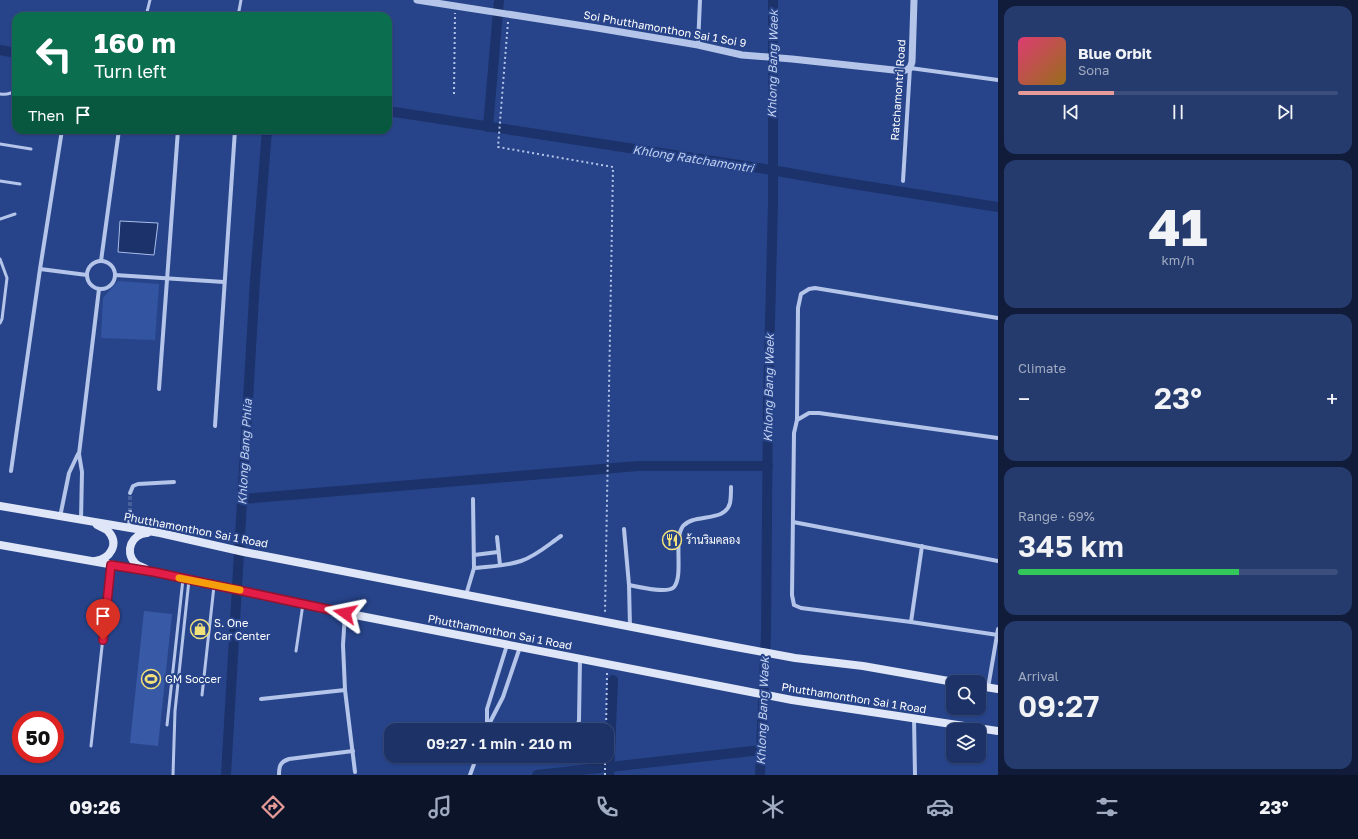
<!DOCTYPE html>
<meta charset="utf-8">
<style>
body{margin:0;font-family:"Golos Text",Sarabun,sans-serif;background:#253b6e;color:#f1f3f6;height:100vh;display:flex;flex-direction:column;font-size:15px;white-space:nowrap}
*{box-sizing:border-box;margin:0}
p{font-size:13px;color:#a0aac0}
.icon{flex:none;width:22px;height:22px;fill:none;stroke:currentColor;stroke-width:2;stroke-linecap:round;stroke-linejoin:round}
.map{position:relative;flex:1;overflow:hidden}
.drawer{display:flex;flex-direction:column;gap:6px;padding:6px;background:#101c39;width:360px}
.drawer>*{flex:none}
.top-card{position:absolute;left:12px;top:12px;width:380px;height:122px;border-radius:12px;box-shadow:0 1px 3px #0004,0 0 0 1px #3b4e7c;background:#0b6e4f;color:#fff;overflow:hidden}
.buttons{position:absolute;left:946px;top:675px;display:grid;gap:8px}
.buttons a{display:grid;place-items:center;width:40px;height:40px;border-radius:8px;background:#1d3368;box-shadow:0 1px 3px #0004,0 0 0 1px #3b4e7c;font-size:20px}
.speed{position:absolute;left:12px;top:711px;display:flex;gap:8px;font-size:20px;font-weight:700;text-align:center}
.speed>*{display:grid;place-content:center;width:52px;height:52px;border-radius:50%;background:#1d3368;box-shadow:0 1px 3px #0004,0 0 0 1px #3b4e7c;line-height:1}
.speed .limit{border:6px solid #d22;background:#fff;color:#111}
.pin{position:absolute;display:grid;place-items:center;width:34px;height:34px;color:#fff;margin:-41px -17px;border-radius:50% 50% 50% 0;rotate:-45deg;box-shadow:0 0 4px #0007}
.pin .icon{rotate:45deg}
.me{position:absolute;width:44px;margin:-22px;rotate:282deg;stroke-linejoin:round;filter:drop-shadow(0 0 3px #0008)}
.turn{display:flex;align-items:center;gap:14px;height:84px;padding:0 16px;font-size:18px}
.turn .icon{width:52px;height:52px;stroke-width:2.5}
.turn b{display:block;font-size:28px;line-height:34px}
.then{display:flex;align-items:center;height:38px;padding:0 16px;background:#0003;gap:8px;font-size:15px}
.big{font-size:30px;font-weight:600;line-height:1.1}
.drawer .card{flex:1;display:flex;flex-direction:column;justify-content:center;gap:6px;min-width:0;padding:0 14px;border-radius:12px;background:#253b6e}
.drawer .dial{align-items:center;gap:0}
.dial b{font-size:52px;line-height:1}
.song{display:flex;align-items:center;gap:12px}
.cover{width:48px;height:48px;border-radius:6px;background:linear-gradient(135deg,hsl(340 70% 55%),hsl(40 70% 35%))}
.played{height:4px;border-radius:2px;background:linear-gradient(90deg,#e69b98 30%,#3b4e7c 30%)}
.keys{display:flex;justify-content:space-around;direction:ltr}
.heat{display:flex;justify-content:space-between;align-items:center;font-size:22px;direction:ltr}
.charge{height:6px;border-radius:3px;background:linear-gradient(90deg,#34c759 69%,#3b4e7c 0)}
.trip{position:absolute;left:384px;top:723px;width:230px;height:40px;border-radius:12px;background:#1d3368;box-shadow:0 1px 3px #0004,0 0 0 1px #3b4e7c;font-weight:600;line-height:40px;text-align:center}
.dock{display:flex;height:64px;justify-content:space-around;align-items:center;background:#0c142a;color:#a0aac0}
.dock .icon{width:28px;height:28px}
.dock .selected{color:#e69b98}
.dock b{font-size:18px;color:#f1f3f6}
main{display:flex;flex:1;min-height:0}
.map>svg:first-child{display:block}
</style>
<main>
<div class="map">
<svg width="998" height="775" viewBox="0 0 998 775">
<rect width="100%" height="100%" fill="#27448a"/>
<!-- green -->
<path fill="#3254a1" d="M118,281L159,284L155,340L101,338L103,298Z"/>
<!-- water -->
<path fill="#1c326a" stroke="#a9beea" d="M120,221L158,223L154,255L118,252Z"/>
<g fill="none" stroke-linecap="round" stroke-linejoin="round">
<!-- canal -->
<g stroke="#1c326a" stroke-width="10">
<path d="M0,50L16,53"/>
<path d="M388,111L772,170L834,181L998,207"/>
<path d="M488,127L499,0"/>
<path d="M243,499L638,466H768"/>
<path d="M610,767L761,750"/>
<path d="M226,775L255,280L267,130"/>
<path d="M537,775L600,768"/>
<path d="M609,775L613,680"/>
<path d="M760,775L766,633L768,402L773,203V0"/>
</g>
</g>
<!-- building -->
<path fill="#385aa6" d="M144,611L172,614L158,746L130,743Z"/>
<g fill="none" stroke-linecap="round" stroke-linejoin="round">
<!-- minor-tunnel -->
<path stroke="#47609c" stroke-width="4" stroke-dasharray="4 2" stroke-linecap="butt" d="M130,512V493"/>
<!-- path -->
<g stroke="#b4c5e9" stroke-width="2" stroke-dasharray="2 3" stroke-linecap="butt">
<path d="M508,22L498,147L613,167L605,613"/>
<path d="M454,94L455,13"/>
<path d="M606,730L607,673"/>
<path d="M605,775V756"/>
</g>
<!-- service -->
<g stroke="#b4c5e9" stroke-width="3">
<path d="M146,16L150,0"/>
<path d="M238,16L241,0"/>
<path d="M0,94C6,95 11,94 16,90"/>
<path d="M0,144L31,149"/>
<path d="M0,181L20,184"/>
<path d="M0,219L15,214"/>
<path d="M0,259L7,278L2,319L0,323"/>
<path d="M296,651L303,604"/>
<path d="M202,695L214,586"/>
<path d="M167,725L183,579"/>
<path d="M91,746L111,565"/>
<path d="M173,775L175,711L189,580"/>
</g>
<!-- minor -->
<g stroke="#b4c5e9" stroke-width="4">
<path d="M698,45L700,0"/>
<path d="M903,181L910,68L998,80"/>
<path d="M101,261L119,130"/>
<circle cx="101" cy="275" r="14"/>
<path d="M40,269L87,275"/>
<path d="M115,275L224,282"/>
<path d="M998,318L815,288L809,289L801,294L798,308L797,420L794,433L792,595L794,605L801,608L911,622L998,635"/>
<path d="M159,389L178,130"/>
<path d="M797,420L809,413H819L998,438"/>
<path d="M215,426L235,130"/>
<path d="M11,471L40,269L62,130"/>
<path d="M130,493L133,486L138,484L174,482"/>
<path d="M473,499L474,568"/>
<path d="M60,517L69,473L78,454"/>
<path d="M81,520L82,472L79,454L99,289"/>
<path d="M793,522L998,561"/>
<path d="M129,528L130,512"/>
<path d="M624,529L629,585L630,627"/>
<path d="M497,537L500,565"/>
<path d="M474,555L498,552"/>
<path d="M629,585C639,587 668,594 674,587C684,575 673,539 683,526C694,513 725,523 730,503C731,498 731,492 731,487"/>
<path d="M466,595L474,568C489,567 506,566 521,561C536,556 548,545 561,536"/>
<path d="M345,613L343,645L345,690L355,772"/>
<path d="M911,622L922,546"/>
<path d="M988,688L998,629"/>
<path d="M261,699L345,690"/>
<path d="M914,718L915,775"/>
<path d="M487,725V709L507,645"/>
<path d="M486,730L503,697L520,647"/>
<path d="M577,730L579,720L580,659"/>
<path d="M279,775C279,766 280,762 289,759L353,751"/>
<path d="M470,775L477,756"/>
</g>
<!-- tertiary -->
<path stroke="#b4c5e9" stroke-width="7" d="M417,0L597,28L698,45L742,55L792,59L903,71L910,68L912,62L914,0"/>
<!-- secondary -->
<g stroke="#dfe6f8" stroke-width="8">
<path d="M0,506L160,533L244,552L725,645L795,658L863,666L954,682"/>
<path d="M0,545L154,572L345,613L725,687L792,700L998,731"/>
<path d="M95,561C110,559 120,544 108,531C105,528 100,527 97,525"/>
<path d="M146,569C143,567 138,566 135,563C124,551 132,534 147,533"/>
<path d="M979,686L998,689"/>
</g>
</g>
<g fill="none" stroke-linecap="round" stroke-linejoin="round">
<defs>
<path id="route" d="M103,640L111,565L154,572L345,613"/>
</defs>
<!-- route casing -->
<use href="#route" stroke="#92132f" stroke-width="10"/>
<!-- route -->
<use href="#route" stroke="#e11d48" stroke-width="7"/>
<!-- slow -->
<path stroke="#f59e0b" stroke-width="7" d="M179,578L240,590"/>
</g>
<!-- icons -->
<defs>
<symbol id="restaurant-ring" viewBox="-11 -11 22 22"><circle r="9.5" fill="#27448a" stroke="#f2e07a" stroke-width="1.5"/><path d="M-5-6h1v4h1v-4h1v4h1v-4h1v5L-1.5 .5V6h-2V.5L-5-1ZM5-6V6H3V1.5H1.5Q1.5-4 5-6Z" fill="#f2e07a"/></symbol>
<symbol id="shop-ring" viewBox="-11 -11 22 22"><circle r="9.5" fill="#27448a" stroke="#f2e07a" stroke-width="1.5"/><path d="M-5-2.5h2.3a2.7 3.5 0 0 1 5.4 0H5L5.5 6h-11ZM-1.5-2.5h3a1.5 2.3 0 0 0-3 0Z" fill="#f2e07a"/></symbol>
<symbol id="stadium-ring" viewBox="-11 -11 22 22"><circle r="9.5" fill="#27448a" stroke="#f2e07a" stroke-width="1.5"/><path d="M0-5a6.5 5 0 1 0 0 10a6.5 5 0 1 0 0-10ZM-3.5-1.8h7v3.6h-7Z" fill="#f2e07a"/></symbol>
</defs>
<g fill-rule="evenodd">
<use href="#restaurant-ring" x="661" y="529" width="22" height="22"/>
<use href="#shop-ring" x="189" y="618" width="22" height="22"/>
<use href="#stadium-ring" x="140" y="668" width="22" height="22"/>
</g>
<g text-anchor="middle" stroke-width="4" stroke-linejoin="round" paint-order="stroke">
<!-- street labels -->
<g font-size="11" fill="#fff" stroke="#27448a">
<text transform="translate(665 29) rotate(10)" y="4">Soi Phutthamonthon Sai 1 Soi 9</text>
<text transform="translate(898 90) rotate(-86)" y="4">Ratchamontri Road</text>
<text transform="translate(196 530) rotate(11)" y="4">Phutthamonthon Sai 1 Road</text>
<text transform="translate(500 632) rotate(11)" y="4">Phutthamonthon Sai 1 Road</text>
<text transform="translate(854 698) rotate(9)" y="4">Phutthamonthon Sai 1 Road</text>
</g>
<!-- poi labels -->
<g font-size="11" fill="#fff" stroke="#27448a" text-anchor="start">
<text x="686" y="544">ร้านริมคลอง</text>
<text x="214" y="627">S. One<tspan x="214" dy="13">Car Center</tspan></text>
<text x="165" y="683">GM Soccer</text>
</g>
<!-- water labels -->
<g font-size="12" font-style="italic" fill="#c0d0f0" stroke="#27448a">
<text transform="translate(773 64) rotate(-89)" y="4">Khlong Bang Waek</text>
<text transform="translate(693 159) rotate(9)" y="4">Khlong Ratchamontri</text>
<text transform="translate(769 388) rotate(-89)" y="4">Khlong Bang Waek</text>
<text transform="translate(245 452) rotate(-87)" y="4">Khlong Bang Phlia</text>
<text transform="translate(763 711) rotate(-88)" y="4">Khlong Bang Waek</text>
</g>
</g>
</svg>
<div class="buttons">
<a><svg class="icon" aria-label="search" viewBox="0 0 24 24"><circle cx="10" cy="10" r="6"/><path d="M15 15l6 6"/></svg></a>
<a><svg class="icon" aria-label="layers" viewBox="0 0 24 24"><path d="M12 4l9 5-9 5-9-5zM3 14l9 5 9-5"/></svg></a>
</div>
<div class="speed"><div class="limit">50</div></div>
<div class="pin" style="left:103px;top:640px;background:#d93025"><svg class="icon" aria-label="arrive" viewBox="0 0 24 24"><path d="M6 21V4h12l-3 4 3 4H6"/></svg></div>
<svg class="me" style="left:345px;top:613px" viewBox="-20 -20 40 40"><path d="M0-17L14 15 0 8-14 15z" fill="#e11d48" stroke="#fff" stroke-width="4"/></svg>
<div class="trip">09:27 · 1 min · 210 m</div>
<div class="top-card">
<div class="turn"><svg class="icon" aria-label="left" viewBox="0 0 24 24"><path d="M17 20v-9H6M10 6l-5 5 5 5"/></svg><div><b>160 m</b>Turn left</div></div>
<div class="then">Then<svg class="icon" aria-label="arrive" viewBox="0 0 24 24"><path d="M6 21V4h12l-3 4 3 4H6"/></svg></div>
</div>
</div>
<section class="drawer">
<div class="card">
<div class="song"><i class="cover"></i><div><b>Blue Orbit</b><p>Sona</p></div></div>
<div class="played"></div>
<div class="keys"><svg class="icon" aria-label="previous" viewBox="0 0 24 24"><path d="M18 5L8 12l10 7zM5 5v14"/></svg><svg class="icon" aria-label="pause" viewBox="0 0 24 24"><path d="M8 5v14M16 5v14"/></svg><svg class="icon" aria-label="next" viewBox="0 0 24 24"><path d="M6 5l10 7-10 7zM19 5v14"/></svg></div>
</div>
<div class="card dial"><b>41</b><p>km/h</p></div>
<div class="card"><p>Climate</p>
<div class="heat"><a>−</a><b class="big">23°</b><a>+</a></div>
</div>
<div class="card"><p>Range · 69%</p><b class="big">345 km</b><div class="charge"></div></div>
<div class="card"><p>Arrival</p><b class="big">09:27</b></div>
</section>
</main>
<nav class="dock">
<b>09:26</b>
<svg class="icon selected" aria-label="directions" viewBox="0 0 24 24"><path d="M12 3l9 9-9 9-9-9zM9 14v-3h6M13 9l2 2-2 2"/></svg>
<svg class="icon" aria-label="music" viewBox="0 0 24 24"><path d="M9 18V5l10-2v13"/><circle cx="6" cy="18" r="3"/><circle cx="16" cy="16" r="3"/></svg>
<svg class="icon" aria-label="phone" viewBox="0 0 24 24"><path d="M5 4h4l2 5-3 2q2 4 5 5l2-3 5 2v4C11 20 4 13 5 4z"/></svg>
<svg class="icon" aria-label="climate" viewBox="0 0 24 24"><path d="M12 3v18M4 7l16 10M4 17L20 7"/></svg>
<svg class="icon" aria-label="car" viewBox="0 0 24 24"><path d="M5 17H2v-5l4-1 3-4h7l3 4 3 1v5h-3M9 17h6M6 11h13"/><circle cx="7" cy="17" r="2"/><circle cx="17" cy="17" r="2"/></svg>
<svg class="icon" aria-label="filters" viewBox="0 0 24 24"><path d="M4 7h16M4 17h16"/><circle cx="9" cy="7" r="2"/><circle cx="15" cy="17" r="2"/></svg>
<b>23°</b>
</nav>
